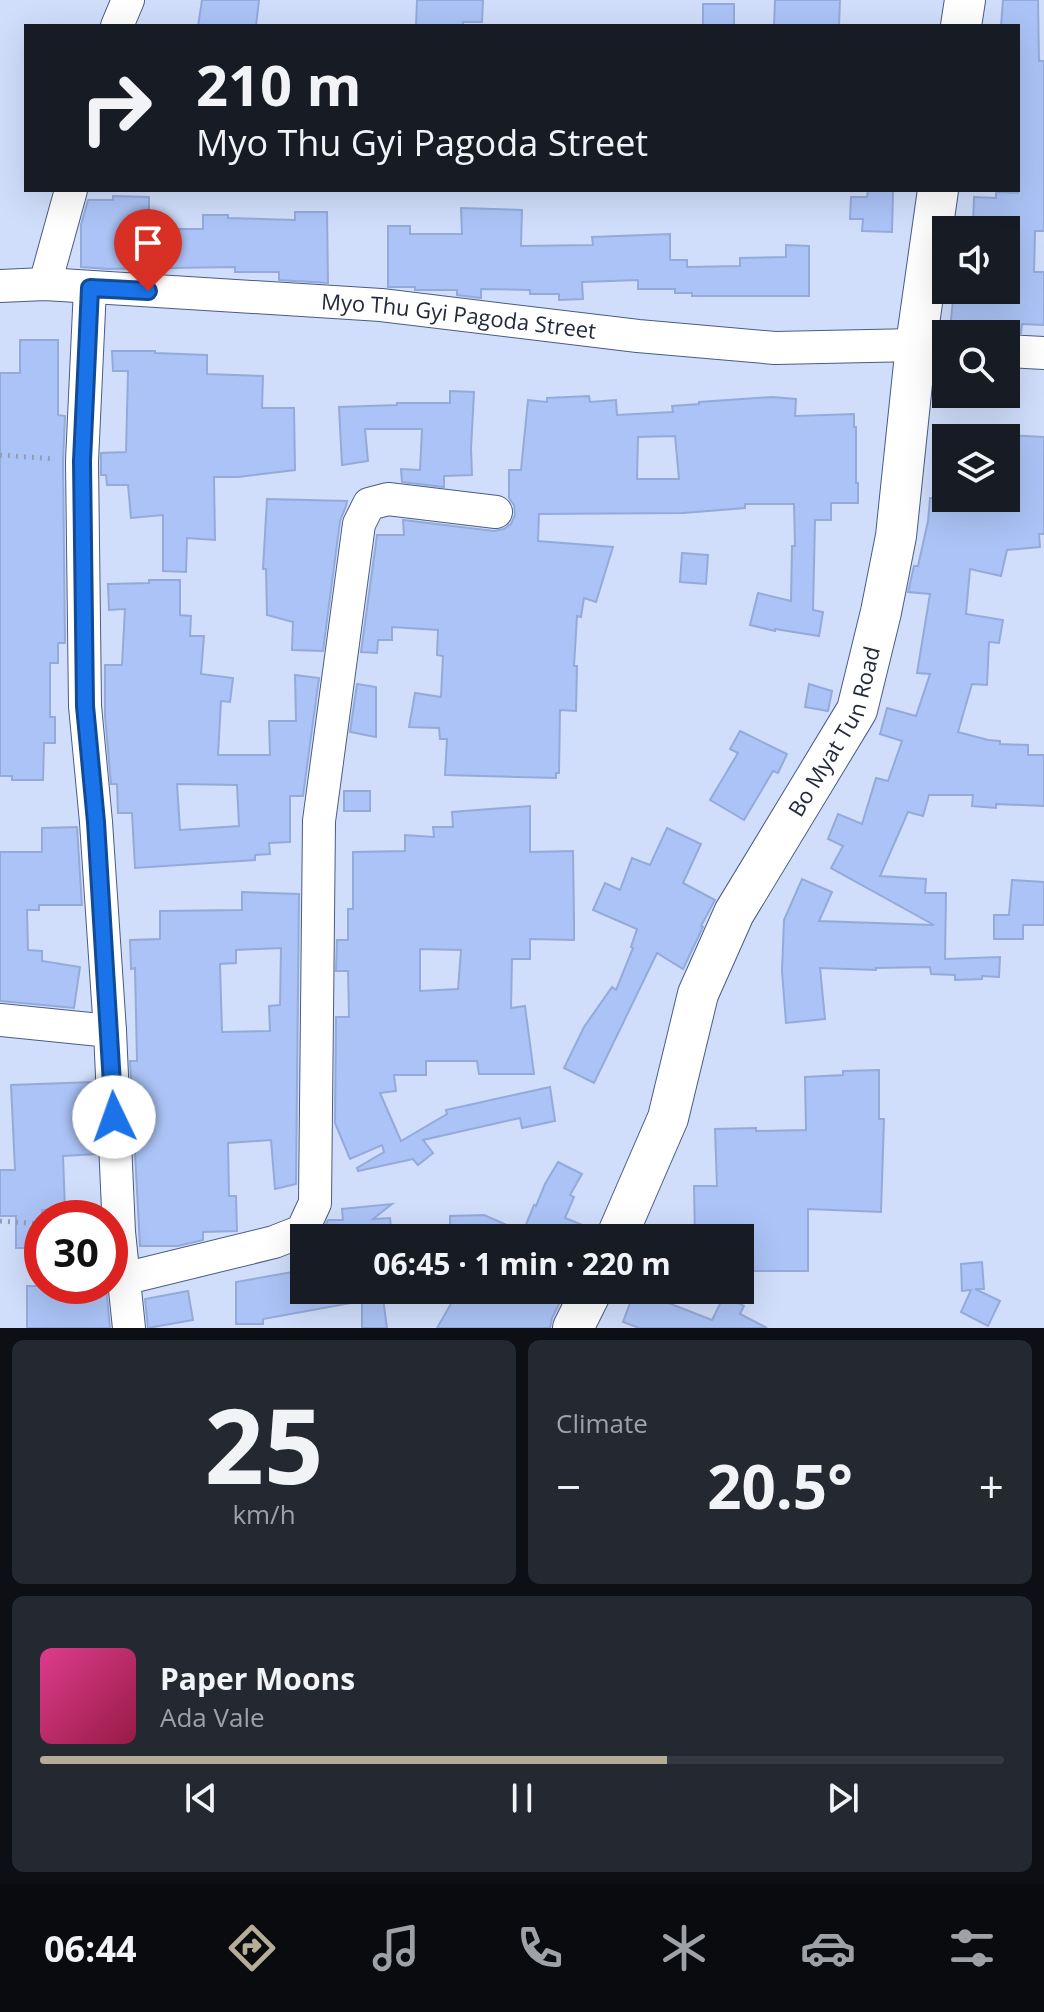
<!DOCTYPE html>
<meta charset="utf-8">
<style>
body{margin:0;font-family:"Open Sans",sans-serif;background:#242831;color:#f1f3f6;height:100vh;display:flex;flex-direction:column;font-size:30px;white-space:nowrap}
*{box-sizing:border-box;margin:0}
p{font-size:26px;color:#9ea1a6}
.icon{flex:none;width:44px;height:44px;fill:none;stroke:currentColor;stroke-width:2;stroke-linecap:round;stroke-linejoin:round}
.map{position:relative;height:1328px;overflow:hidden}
.side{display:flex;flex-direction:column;gap:12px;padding:12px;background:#0d0f14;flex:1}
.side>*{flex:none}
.banner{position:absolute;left:24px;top:24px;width:996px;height:168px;border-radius:0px;box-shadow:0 8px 32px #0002;background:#171b24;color:#f1f3f6;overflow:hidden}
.fabs{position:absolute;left:932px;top:216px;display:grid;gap:16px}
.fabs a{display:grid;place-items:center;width:88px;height:88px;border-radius:0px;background:#171b24;box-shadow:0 8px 32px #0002;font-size:40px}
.speed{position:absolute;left:24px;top:1200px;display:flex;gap:16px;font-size:40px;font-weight:700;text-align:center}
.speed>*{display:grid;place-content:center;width:104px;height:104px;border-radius:50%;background:#171b24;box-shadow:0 8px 32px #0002;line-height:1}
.speed .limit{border:12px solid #d22;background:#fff;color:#111}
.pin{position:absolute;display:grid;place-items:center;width:68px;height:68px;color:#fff;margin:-82px -34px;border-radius:50% 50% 50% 0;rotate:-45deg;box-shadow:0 0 8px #0007}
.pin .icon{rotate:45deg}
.me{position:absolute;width:88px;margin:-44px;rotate:357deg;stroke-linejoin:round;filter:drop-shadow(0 0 6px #0008)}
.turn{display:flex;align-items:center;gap:28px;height:168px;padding:0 40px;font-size:36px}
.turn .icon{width:104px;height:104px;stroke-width:2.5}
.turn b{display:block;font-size:56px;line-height:68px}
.big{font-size:60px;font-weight:700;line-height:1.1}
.side .widget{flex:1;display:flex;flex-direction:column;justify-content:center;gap:12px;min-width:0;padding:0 28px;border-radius:12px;background:#242831}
.side .dial{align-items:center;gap:0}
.dial b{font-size:104px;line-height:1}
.song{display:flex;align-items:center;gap:24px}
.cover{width:96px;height:96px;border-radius:12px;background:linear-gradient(135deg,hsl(330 70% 55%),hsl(340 70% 35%))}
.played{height:8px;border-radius:4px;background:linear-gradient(90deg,#b5ad98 65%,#363941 65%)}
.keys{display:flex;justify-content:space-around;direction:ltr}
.heat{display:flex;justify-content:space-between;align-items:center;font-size:44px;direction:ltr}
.side .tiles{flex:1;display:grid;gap:12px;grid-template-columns:1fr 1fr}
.widget:last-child{grid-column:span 2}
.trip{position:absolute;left:290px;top:1224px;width:464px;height:80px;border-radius:0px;background:#171b24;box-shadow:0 8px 32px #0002;font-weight:700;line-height:80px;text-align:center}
.tab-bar{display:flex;height:128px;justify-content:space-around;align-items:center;background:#090b0e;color:#9ea1a6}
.tab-bar .icon{width:56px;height:56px}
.tab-bar .current{color:#b5ad98}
.tab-bar b{font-size:36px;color:#f1f3f6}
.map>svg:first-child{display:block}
</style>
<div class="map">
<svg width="1044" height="1328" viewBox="0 0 1044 1328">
<rect width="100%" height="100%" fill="#d0defb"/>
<!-- building -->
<g fill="#abc3f6" stroke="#94aad9" stroke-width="2" fill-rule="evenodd">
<path d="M202,0H259L256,26H198Z"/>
<path d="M417,0H483L482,22H463V26H416Z"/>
<path d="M775,0H840L839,26H774Z"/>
<path d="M1003,0H1038L1039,61H1044V231H1035L1034,272H1044V325L1022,324L1021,333L959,334L950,329L954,290H1006V228L973,226L974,197L996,198V192L1018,193V26H1001Z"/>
<rect x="703" y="4" width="31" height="22"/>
<path d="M868,190L893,191L892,232L862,231L863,219H850L851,197H867Z"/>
<path d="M113,196L149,197V229H203V215H228V218L295,220V212H327L328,283L279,280V272H235V267L108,269L81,267V225L88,200H113Z"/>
<path d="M461,208L522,210L521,246L593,245L592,237L670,234V260H687V267L740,266V258L786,257V245L809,246V296H692V293H675V289H638V280L582,282L583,299L559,300V294H530V290L481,289V298L457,295V290H415V287H388V226H410V234H462Z"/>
<path d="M20,340H58V415L65,416L63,461L65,643H58V663H50V717H55V743H44L43,780H12V776H0V373H20Z"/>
<path d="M112,351H155V353L207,355V374L263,376L262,408H294L295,470L238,477H214L215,540L187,538L186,572L163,571V515L131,518L128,485H107L106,475H101V453L126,452L128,371H113Z"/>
<path d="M450,391L474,392L471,449L472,475L444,476V487L402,482L401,469L420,470L422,429H365L368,461L342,465L339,407L397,405V403H450Z"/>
<path d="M589,396L590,402L616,400L617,415L673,412L672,406L699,404V402L772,397L796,399L795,416L854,414V427H856V483H858V503H831V520H815L813,610L823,612L819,636L775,629V631L750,625L758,593L791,601L792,546H795L794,504H745V508L683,513L539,514L538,541L613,547L596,602L584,598L581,617L577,616L574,666H577L576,711L560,710L559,773H556V778L445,775L447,739H440L439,728L409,727L415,693L441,697L443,656L437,655L438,630L392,627V640H378L377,653L361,652L377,535H404L403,520L494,531L504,529L511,524L515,515L514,505L509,498V470H521L528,400L547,402V398ZM675,436L679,479H637L638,437Z"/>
<path d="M1006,435L1044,437V534H1039L1040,547L1007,550L1001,576L970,569L966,614L1003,620L999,643L989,642L987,685L972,684L958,732L988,740L1000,741V744L1028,745V755H1044V806L996,804V808L972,806L973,795H929L923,816L908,812L880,876L926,879L925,893H946L945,959L1000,957L999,977L982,976V979L955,980V975L931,974L930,967L876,968V970L820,968L825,1019L786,1023L782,971L784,920L802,879L832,892L819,921L934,925L831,868L843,846L828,839L838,814L862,824L876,778L888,781L902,741L880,734L887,708L916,716L930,674L917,673L930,594L908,592L914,566H918L928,521L930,498H1006Z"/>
<path d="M267,499L347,501L346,506L340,521L323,651L292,650L293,622L267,615L266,569H263Z"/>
<path d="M682,553L708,555L706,584L680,582Z"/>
<path d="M149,580H180V615L191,616L190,636H204L201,674L233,678L230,702L221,701L218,755H270L269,721H296L295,675L319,678L303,796H290V842L269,843L270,854L255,855V860L135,868L132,813H118L117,784H111L105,716V665H122L125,609L109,610L108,584L149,583ZM177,784L237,785L239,826L180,830Z"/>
<path d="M357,684L376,687V737L350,732Z"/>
<path d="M809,684L832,691L828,711L805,707Z"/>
<path d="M740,731L787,754L778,773L773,771L744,820L710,800L738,753L730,749Z"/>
<rect x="344" y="791" width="26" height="20"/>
<path d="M530,806V852L573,851L574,919V940L530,939V959H512L511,1008L525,1006L534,1074H479L477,1061H426V1075H394L396,1091L380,1093L401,1141L447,1114L446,1110L550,1087L555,1121L522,1128L520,1118L423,1140L433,1153L418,1165L413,1159L358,1171L357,1168L384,1152L382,1145L350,1159L335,1123L336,1017H349L348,971H336L337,940H348V909H353V852L405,851V835L434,837L433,827H453L452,812ZM420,949L461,950L458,989L420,991Z"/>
<path d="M77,827L82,905H39V910H27L28,950L42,951V961L80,967L74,1008L0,1001V852H42V828Z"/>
<path d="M667,828L701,844L683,883L715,900L701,926L703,927L683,969L657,953L594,1083L564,1068L584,1027L612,987L616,990L633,948L631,947L637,929L593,910L605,883L620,890L632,858L650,865Z"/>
<path d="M1012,880L1044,882V925H1023V939H994V915H1009Z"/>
<path d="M242,892L299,894L296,1184L275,1189L271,1140L228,1143L229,1196H236L237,1231L203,1232V1240L178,1246H140L130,1061H137L135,968L131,969L130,940L160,939V911L242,910ZM281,948L280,1005L269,1006L270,1031L222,1032L220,964L236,963V950Z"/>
<path d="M879,1070V1119H884L881,1212L808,1209V1271H740V1238H695L694,1186H717L715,1129L756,1128V1131L806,1130L805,1077L843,1075V1071Z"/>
<path d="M93,1082L96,1154L63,1156L65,1209L42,1210V1248H16V1216H0V1170H15L11,1085Z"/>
<path d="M558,1162L582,1174L570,1195L574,1197L565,1218L595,1230L593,1238H450V1216L484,1215L523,1232L534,1205L536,1206L545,1184Z"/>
<path d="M392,1204L373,1219L390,1218L392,1238H326V1224L328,1220H343L342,1209Z"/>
<path d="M982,1262L984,1289H975L1000,1301L988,1326L961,1312L971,1290L962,1291L961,1264Z"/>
<path d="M304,1270V1290H382L387,1328H362V1301L263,1319V1324H236V1282Z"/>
<path d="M27,1286H106L110,1328H27Z"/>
<path d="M459,1290H550L562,1298L552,1318L550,1328H437Z"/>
<path d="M635,1290L712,1320L724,1296L744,1306L740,1314L767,1328H639L623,1322Z"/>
<path d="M188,1291L193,1320L148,1328L145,1299Z"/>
</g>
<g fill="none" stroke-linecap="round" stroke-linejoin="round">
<defs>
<g id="minor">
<path d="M117,26L128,0"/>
<path d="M45,284L71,190"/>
<path id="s1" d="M0,286L45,284L381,305L638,336L775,348L916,345L946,347"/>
<path d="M90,288L82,461L85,706L96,822L110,1031L119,1232L129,1328"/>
<path d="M1006,351L1044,353"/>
<path d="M0,1020L110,1031"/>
<path d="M123,1279L274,1242L302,1231L315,1203L319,821L359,524L369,504L388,499L496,512"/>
</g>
<g id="major">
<path d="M961,26L965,0"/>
<path id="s2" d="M616,1238L668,1118L698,994L734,913L857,710L881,612L896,536L916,345L938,190"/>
<path d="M573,1328L592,1290"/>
</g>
</defs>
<!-- minor casing -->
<use href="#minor" stroke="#495c86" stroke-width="34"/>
<!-- major casing -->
<use href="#major" stroke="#495c86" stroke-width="42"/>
<!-- path -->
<g stroke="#929eb7" stroke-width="5" stroke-dasharray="2 6" stroke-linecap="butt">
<path d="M0,455L55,459"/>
<path d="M0,1221L42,1224"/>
</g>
<!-- minor -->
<use href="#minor" stroke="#fff" stroke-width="32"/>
<!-- major -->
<use href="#major" stroke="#fff" stroke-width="40"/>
</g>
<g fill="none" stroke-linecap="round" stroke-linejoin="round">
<defs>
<path id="route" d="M114,1117L96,822L85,706L82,461L90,288L148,291"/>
</defs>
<!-- route casing -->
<use href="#route" stroke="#114b97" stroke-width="20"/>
<!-- route -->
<use href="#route" stroke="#1a73e8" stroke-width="14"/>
</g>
<g text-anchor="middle" stroke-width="6" stroke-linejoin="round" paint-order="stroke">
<!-- street labels -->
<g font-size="22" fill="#222a3c" stroke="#fefffe">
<text dy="8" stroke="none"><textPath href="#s1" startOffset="460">Myo Thu Gyi Pagoda Street</textPath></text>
<text dy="8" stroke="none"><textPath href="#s2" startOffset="556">Bo Myat Tun Road</textPath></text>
</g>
</g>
</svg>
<div class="fabs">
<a><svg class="icon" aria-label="sound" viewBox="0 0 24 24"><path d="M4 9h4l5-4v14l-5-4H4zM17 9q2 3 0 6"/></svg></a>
<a><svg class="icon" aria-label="search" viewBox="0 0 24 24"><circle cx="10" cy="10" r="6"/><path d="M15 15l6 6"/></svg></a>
<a><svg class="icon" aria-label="layers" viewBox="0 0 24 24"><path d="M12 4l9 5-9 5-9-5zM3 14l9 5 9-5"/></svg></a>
</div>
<div class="speed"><div class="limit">30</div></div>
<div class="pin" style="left:148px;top:291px;background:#d93025"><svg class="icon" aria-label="arrive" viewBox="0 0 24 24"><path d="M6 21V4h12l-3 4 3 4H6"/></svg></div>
<svg class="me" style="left:114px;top:1117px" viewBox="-20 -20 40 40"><circle r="19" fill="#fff"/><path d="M0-13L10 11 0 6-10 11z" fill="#1a73e8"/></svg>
<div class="trip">06:45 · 1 min · 220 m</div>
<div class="banner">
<div class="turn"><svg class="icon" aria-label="right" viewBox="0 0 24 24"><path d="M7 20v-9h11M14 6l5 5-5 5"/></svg><div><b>210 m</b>Myo Thu Gyi Pagoda Street</div></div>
</div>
</div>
<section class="side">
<div class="tiles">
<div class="widget dial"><b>25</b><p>km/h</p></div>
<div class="widget"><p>Climate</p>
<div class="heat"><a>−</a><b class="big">20.5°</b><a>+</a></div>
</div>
<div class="widget">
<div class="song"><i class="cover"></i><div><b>Paper Moons</b><p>Ada Vale</p></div></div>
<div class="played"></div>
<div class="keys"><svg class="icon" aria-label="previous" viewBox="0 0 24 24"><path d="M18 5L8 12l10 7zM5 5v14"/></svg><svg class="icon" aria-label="pause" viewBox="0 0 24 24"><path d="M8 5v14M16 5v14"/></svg><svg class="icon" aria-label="next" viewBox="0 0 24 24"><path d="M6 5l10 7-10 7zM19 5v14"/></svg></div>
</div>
</div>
</section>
<nav class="tab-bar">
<b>06:44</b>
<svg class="icon current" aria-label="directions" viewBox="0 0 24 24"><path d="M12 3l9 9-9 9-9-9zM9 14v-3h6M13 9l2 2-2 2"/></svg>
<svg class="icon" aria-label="music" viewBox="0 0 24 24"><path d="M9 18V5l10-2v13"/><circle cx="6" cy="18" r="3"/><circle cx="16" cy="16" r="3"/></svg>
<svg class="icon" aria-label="phone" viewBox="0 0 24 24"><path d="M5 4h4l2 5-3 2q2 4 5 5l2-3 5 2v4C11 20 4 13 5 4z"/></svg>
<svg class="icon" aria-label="climate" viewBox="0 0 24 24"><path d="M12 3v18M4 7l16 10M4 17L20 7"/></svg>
<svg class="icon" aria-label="car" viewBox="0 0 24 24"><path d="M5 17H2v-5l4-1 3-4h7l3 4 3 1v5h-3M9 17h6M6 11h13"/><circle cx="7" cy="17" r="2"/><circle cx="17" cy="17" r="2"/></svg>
<svg class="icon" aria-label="filters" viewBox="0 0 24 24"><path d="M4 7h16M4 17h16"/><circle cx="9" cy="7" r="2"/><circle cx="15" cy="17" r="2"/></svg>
</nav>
